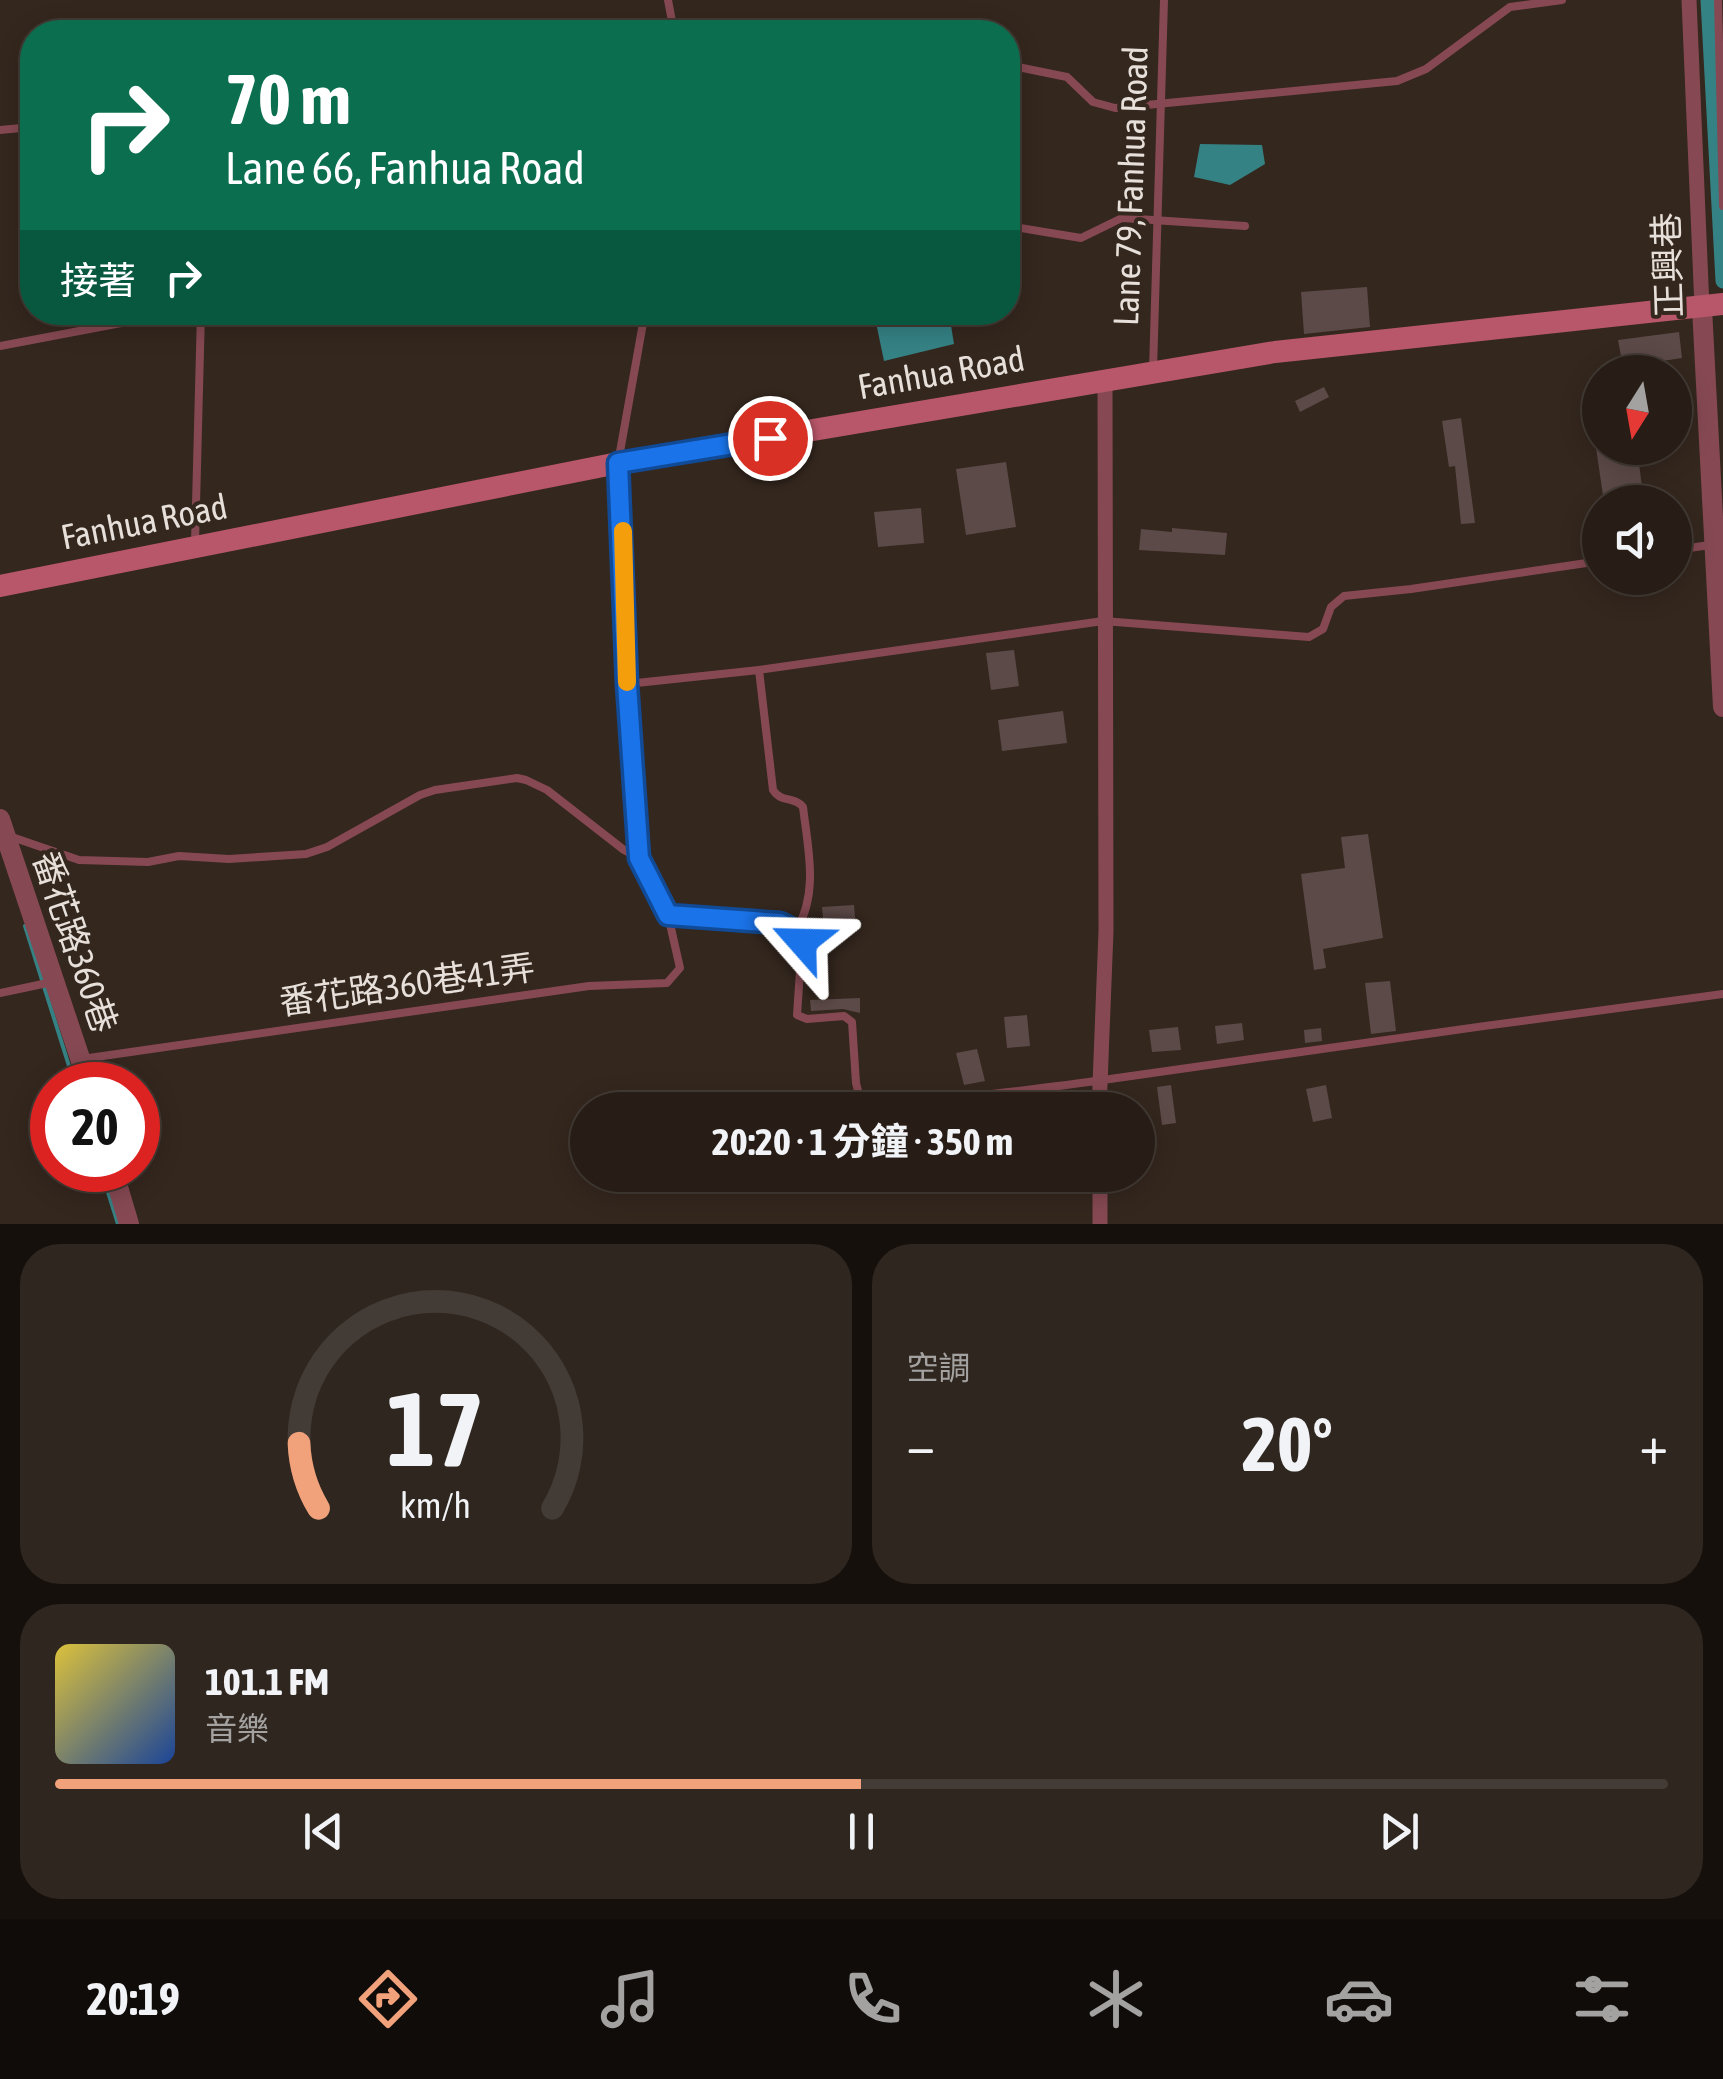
<!DOCTYPE html>
<html lang="zh-TW">
<meta charset="utf-8">
<style>
body{margin:0;font-family:"Asap Condensed","Noto Sans TC",sans-serif;background:#2f261f;color:#f1f3f6;height:100vh;display:flex;flex-direction:column;font-size:38px;white-space:nowrap}
*{box-sizing:border-box;margin:0}
p{font-size:32px;color:#a4a2a1}
.icon{flex:none;width:55px;height:55px;fill:none;stroke:currentColor;stroke-width:2;stroke-linecap:round;stroke-linejoin:round}
.map{position:relative;height:1224px;overflow:hidden}
.side{display:flex;flex-direction:column;gap:20px;padding:20px;background:#15100c;flex:1}
.side>*{flex:none}
.banner{position:absolute;left:20px;top:20px;width:1000px;height:305px;border-radius:40px;box-shadow:0 5px 25px #0003,0 0 0 2px #433b35;background:#0b6e4f;color:#fff;overflow:hidden}
.needle{width:65px;rotate:191deg}
.tools{position:absolute;left:1582px;top:355px;display:grid;gap:20px}
.tools a{display:grid;place-items:center;width:110px;height:110px;border-radius:50%;background:#271d16;box-shadow:0 5px 25px #0003,0 0 0 2px #433b35;font-size:50px}
.speed{position:absolute;left:30px;top:1062px;display:flex;gap:20px;font-size:50px;font-weight:700;text-align:center}
.speed>*{display:grid;place-content:center;width:130px;height:130px;border-radius:50%;background:#271d16;box-shadow:0 5px 25px #0003,0 0 0 2px #433b35;line-height:1}
.speed .limit{border:15px solid #d22;background:#fff;color:#111}
.pin{position:absolute;display:grid;place-items:center;width:85px;height:85px;color:#fff;margin:-42px;border:5px solid #fff;border-radius:50%;box-shadow:0 2px 10px #0007}
.me{position:absolute;width:110px;margin:-55px;rotate:295deg;stroke-linejoin:round;filter:drop-shadow(0 0 8px #0008)}
.turn{display:flex;align-items:center;gap:35px;height:210px;padding:0 40px;font-size:45px}
.turn .icon{width:130px;height:130px;stroke-width:2.5}
.turn b{display:block;font-size:70px;line-height:85px}
.then{display:flex;align-items:center;height:95px;padding:0 40px;background:#0003;gap:20px;font-size:38px}
.big{font-size:75px;font-weight:700;line-height:1.1}
.side .tile{flex:1;display:flex;flex-direction:column;justify-content:center;gap:15px;min-width:0;padding:0 35px;border-radius:40px;background:#2f261f}
.side .dial{align-items:center;gap:0}
.dial svg{height:260px;overflow:visible;fill:none;stroke:#433b35;stroke-width:7;stroke-linecap:round;text-anchor:middle}
.dial text{fill:#f1f3f6;stroke:none}
.song{display:flex;align-items:center;gap:30px}
.cover{width:120px;height:120px;border-radius:15px;background:linear-gradient(135deg,hsl(50 70% 55%),hsl(220 70% 35%))}
.played{height:10px;border-radius:5px;background:linear-gradient(90deg,#f1a27b 50%,#433b35 50%)}
.keys{display:flex;justify-content:space-around;direction:ltr}
.heat{display:flex;justify-content:space-between;align-items:center;font-size:55px;direction:ltr}
.side .tiles{flex:1;display:grid;gap:20px;grid-template-columns:1fr 1fr}
.tile:last-child{grid-column:span 2}
.trip{position:absolute;left:570px;top:1092px;width:585px;height:100px;border-radius:50px;background:#271d16;box-shadow:0 5px 25px #0003,0 0 0 2px #433b35;font-weight:700;line-height:100px;text-align:center}
.tabs{display:flex;height:160px;justify-content:space-around;align-items:center;background:#100c09;color:#a4a2a1}
.tabs .icon{width:70px;height:70px}
.tabs .on{color:#f1a27b}
.tabs b{font-size:45px;color:#f1f3f6}
.map>svg:first-child{display:block}
</style>
<div class="map">
<svg width="1723" height="1224" viewBox="0 0 1723 1224">
<rect width="100%" height="100%" fill="#34271e"/>
<!-- water -->
<g fill="#358285">
<path d="M1200,144L1262,145L1265,164L1230,185L1194,177Z"/>
<path d="M874,313H949L954,344L884,361Z"/>
</g>
<g fill="none" stroke-linecap="round" stroke-linejoin="round">
<!-- stream -->
<g stroke="#358285" stroke-width="4">
<path d="M25,926L75,1085"/>
<path d="M101,1170L118,1224"/>
</g>
<!-- canal -->
<path stroke="#358285" stroke-width="15" d="M1708,0L1723,281"/>
</g>
<!-- building -->
<g fill="#5c4a48">
<path d="M1367,287L1370,327L1304,334L1301,292Z"/>
<path d="M1679,332L1682,358L1623,367L1618,340Z"/>
<path d="M1324,387L1329,397L1300,412L1295,401Z"/>
<path d="M1461,418L1475,523L1461,524L1455,466L1449,467L1442,421Z"/>
<path d="M1596,448H1637L1644,502H1604Z"/>
<path d="M1006,462L1016,527L966,535L956,469Z"/>
<path d="M921,508L924,543L878,547L874,512Z"/>
<path d="M1172,528L1227,533L1225,555L1139,550L1141,529L1172,532Z"/>
<path d="M1014,650L1019,686L991,690L986,653Z"/>
<path d="M1063,711L1067,743L1002,751L998,720Z"/>
<path d="M1368,834L1383,938L1323,949L1326,968L1314,970L1301,874L1345,868L1341,837Z"/>
<path d="M854,905L856,929L824,930L822,907Z"/>
<path d="M1390,981L1396,1031L1371,1034L1365,983Z"/>
<path d="M860,998V1013L843,1009L811,1011L810,1000Z"/>
<path d="M1027,1015L1030,1046L1007,1048L1004,1017Z"/>
<path d="M1242,1023L1244,1040L1217,1044L1215,1026Z"/>
<path d="M1178,1027L1181,1050L1152,1052L1149,1030Z"/>
<path d="M1321,1028L1322,1041L1305,1043L1304,1030Z"/>
<path d="M977,1049L985,1081L964,1085L956,1053Z"/>
<path d="M1171,1085L1176,1123L1162,1125L1157,1087Z"/>
<path d="M1326,1085L1332,1118L1313,1122L1306,1089Z"/>
</g>
<g fill="none" stroke-linecap="round" stroke-linejoin="round">
<!-- service -->
<g stroke="#864953" stroke-width="8">
<path d="M668,0L674,32"/>
<path d="M1718,0L1723,206"/>
<path d="M1008,65L1067,77L1093,102L1115,108L1397,81L1426,69L1510,7L1562,0"/>
<path d="M0,130L32,127"/>
<path d="M1008,226L1081,238L1122,218L1245,226"/>
<path d="M645,312L618,463L627,684L639,858L668,915L780,923L796,931"/>
<path d="M0,346L179,312"/>
<path d="M1153,370L1164,0"/>
<path d="M195,543L201,312"/>
<path d="M1675,550L1710,545"/>
<path d="M759,670L773,790C781,803 794,796 803,807C808,849 819,893 796,931L802,942L797,1015L807,1019L844,1016L852,1022L856,1083L863,1110"/>
<path d="M627,684L759,670L1103,621L1309,637L1323,629L1331,607L1344,596L1411,589L1600,561"/>
<path d="M9,836L79,860L148,862L179,856L229,859L306,854L327,847L420,795L435,790L517,778L526,780L547,790L624,850L639,858"/>
<path d="M0,993L52,982"/>
<path d="M82,1059L589,986L667,983L680,968L668,915"/>
<path d="M877,1110C952,1097 1028,1091 1103,1080C1310,1050 1516,1021 1723,994"/>
</g>
<!-- minor -->
<g stroke="#864953" stroke-width="15">
<path d="M1689,0L1702,308"/>
<path d="M1099,1110L1106,931L1105,381"/>
<path d="M1100,1175V1224"/>
</g>
<!-- tertiary -->
<g stroke="#864953" stroke-width="20">
<path d="M1702,308L1723,707"/>
<path d="M0,819L89,1085"/>
<path d="M113,1170L129,1224"/>
</g>
<!-- secondary -->
<path stroke="#b85769" stroke-width="22" d="M0,586L618,463L1275,352L1723,304"/>
</g>
<g fill="none" stroke-linecap="round" stroke-linejoin="round">
<defs>
<path id="route" d="M770,438L618,463L627,684L639,858L668,915L780,923L796,931L802,942"/>
</defs>
<!-- route casing -->
<use href="#route" stroke="#114b97" stroke-width="25"/>
<!-- route -->
<use href="#route" stroke="#1a73e8" stroke-width="18"/>
<!-- slow -->
<path stroke="#f59e0b" stroke-width="18" d="M623,531L627,682"/>
</g>
<g text-anchor="middle" stroke-width="8" stroke-linejoin="round" paint-order="stroke">
<!-- street labels -->
<g font-size="35" fill="#e7dfd9" stroke="#34271e">
<text transform="translate(1131 186) rotate(-88)" y="12">Lane 79, Fanhua Road</text>
<text transform="translate(1668 265) rotate(-92)" y="12">正興巷</text>
<text transform="translate(941 373) rotate(-10)" y="12">Fanhua Road</text>
<text transform="translate(144 522) rotate(-11)" y="12">Fanhua Road</text>
<text transform="translate(75 942) rotate(71)" y="12">番花路360巷</text>
<text transform="translate(407 985) rotate(-8)" y="12">番花路360巷41弄</text>
</g>
</g>
</svg>
<div class="tools">
<a><svg class="needle" viewBox="-14 -14 28 28"><path d="M0-13l5 13h-10z" fill="#e53935"/><path d="M0 13l5-13h-10z" fill="#a4a2a1"/></svg></a>
<a><svg class="icon" aria-label="sound" viewBox="0 0 24 24"><path d="M4 9h4l5-4v14l-5-4H4zM17 9q2 3 0 6"/></svg></a>
</div>
<div class="speed"><div class="limit">20</div></div>
<div class="pin" style="left:770px;top:438px;background:#d93025"><svg class="icon" aria-label="arrive" viewBox="0 0 24 24"><path d="M6 21V4h12l-3 4 3 4H6"/></svg></div>
<svg class="me" style="left:802px;top:942px" viewBox="-20 -20 40 40"><path d="M0-17L14 15 0 8-14 15z" fill="#1a73e8" stroke="#fff" stroke-width="4"/></svg>
<div class="trip">20:20 · 1 分鐘 · 350 m</div>
<div class="banner">
<div class="turn"><svg class="icon" aria-label="right" viewBox="0 0 24 24"><path d="M7 20v-9h11M14 6l5 5-5 5"/></svg><div><b>70 m</b>Lane 66, Fanhua Road</div></div>
<div class="then">接著<svg class="icon" aria-label="right" viewBox="0 0 24 24"><path d="M7 20v-9h11M14 6l5 5-5 5"/></svg></div>
</div>
</div>
<section class="side">
<div class="tiles">
<div class="tile dial"><svg viewBox="0 0 100 80">
<path d="M14 69A42 42 0 1 1 86 69"/>
<path d="M14 69A42 42 0 0 1 8 49" stroke="#f1a27b"/>
<text x="50" y="56" font-size="32" font-weight="700">17</text>
<text x="50" y="72" font-size="11">km/h</text>
</svg></div>
<div class="tile"><p>空調</p>
<div class="heat"><a>−</a><b class="big">20°</b><a>+</a></div>
</div>
<div class="tile">
<div class="song"><i class="cover"></i><div><b>101.1 FM</b><p>音樂</p></div></div>
<div class="played"></div>
<div class="keys"><svg class="icon" aria-label="previous" viewBox="0 0 24 24"><path d="M18 5L8 12l10 7zM5 5v14"/></svg><svg class="icon" aria-label="pause" viewBox="0 0 24 24"><path d="M8 5v14M16 5v14"/></svg><svg class="icon" aria-label="next" viewBox="0 0 24 24"><path d="M6 5l10 7-10 7zM19 5v14"/></svg></div>
</div>
</div>
</section>
<nav class="tabs">
<b>20:19</b>
<svg class="icon on" aria-label="directions" viewBox="0 0 24 24"><path d="M12 3l9 9-9 9-9-9zM9 14v-3h6M13 9l2 2-2 2"/></svg>
<svg class="icon" aria-label="music" viewBox="0 0 24 24"><path d="M9 18V5l10-2v13"/><circle cx="6" cy="18" r="3"/><circle cx="16" cy="16" r="3"/></svg>
<svg class="icon" aria-label="phone" viewBox="0 0 24 24"><path d="M5 4h4l2 5-3 2q2 4 5 5l2-3 5 2v4C11 20 4 13 5 4z"/></svg>
<svg class="icon" aria-label="climate" viewBox="0 0 24 24"><path d="M12 3v18M4 7l16 10M4 17L20 7"/></svg>
<svg class="icon" aria-label="car" viewBox="0 0 24 24"><path d="M5 17H2v-5l4-1 3-4h7l3 4 3 1v5h-3M9 17h6M6 11h13"/><circle cx="7" cy="17" r="2"/><circle cx="17" cy="17" r="2"/></svg>
<svg class="icon" aria-label="filters" viewBox="0 0 24 24"><path d="M4 7h16M4 17h16"/><circle cx="9" cy="7" r="2"/><circle cx="15" cy="17" r="2"/></svg>
</nav>
